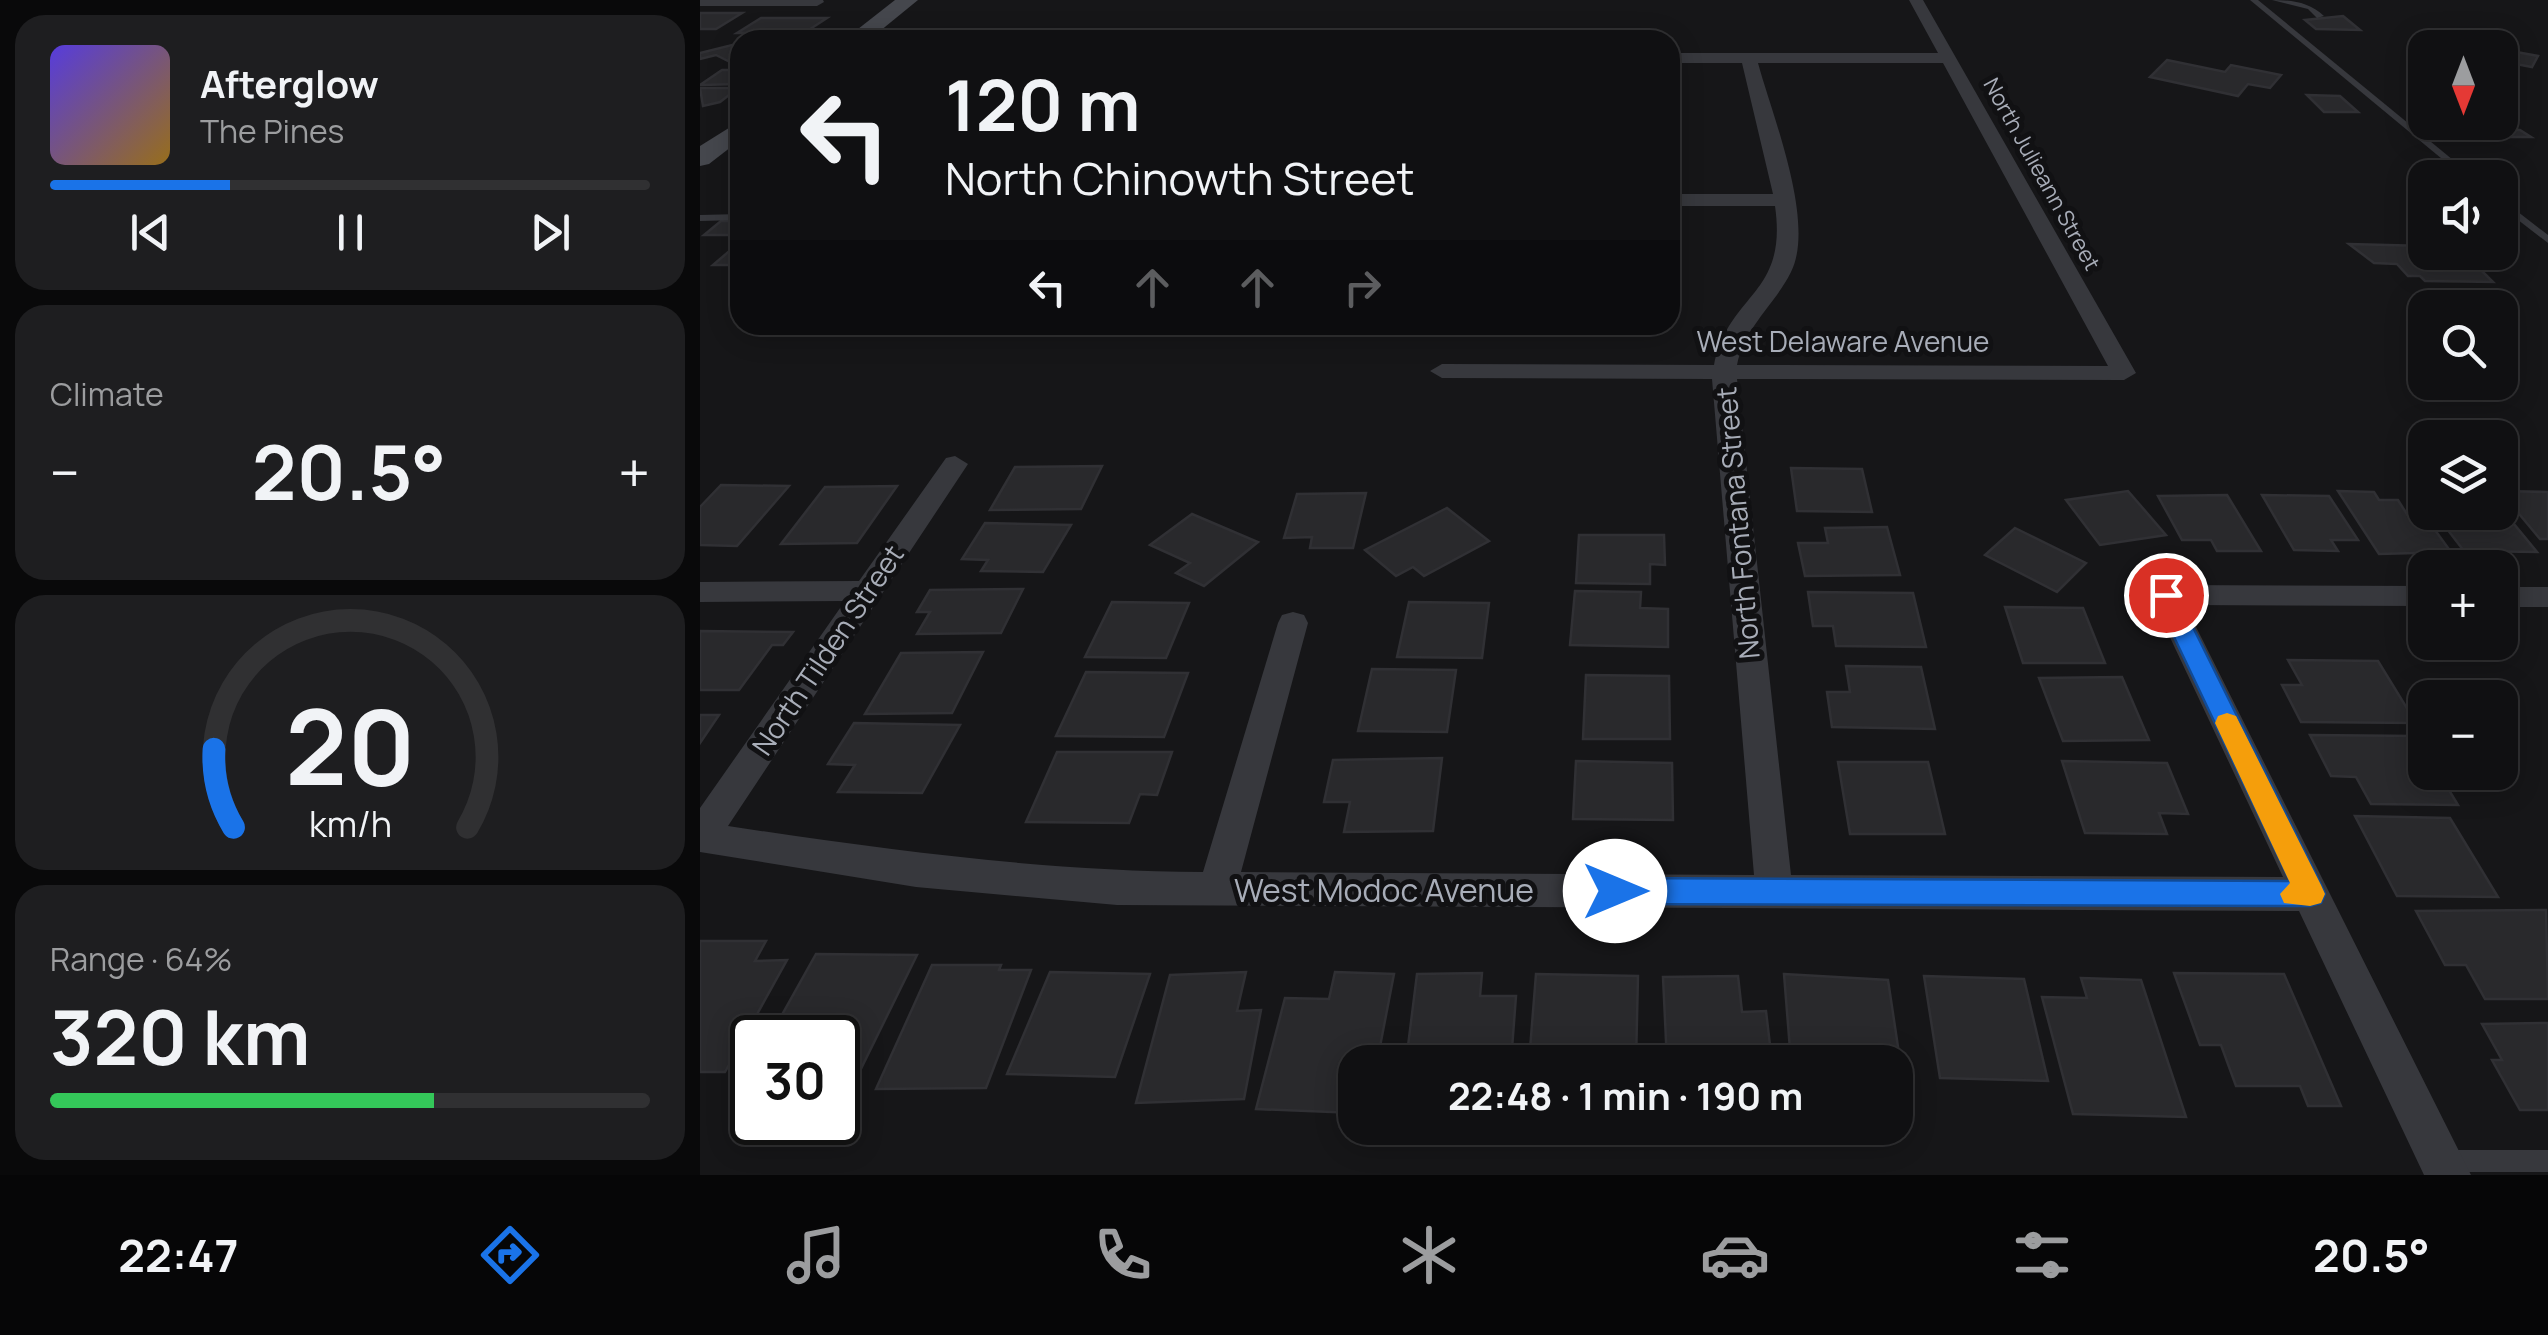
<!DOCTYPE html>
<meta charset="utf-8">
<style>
body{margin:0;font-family:Manrope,sans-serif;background:#1e1e20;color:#f1f3f6;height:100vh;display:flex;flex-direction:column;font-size:38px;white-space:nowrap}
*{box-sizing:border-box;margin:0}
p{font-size:32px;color:#9c9d9f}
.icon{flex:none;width:55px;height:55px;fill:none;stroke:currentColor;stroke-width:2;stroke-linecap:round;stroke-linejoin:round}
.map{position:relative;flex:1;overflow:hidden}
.drawer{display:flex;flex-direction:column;gap:15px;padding:15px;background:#09090a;width:700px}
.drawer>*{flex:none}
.top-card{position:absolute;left:30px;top:30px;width:950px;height:305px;border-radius:30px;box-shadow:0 5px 25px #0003,0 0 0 2px #303032;background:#101012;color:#f1f3f6;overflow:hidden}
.needle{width:65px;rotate:180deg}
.fabs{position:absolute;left:1708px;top:30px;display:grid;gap:20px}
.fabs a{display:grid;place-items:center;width:110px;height:110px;border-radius:20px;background:#101012;box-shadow:0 5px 25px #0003,0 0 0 2px #303032;font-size:50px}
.speed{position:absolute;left:30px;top:1015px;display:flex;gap:20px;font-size:50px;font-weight:700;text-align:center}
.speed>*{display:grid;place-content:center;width:130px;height:130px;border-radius:50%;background:#101012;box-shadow:0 5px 25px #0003,0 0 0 2px #303032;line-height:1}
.speed .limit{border:5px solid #111;border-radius:15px;background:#fff;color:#111}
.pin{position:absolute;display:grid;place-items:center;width:85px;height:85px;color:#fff;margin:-42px;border:5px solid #fff;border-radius:50%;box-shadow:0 2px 10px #0007}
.me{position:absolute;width:110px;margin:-55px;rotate:90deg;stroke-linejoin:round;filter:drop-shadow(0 0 8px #0008)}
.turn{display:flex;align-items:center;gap:35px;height:210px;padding:0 50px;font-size:45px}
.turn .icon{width:130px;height:130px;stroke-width:2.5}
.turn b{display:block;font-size:70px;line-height:85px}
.lanes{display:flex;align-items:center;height:95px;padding:0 50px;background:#0003;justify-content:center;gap:50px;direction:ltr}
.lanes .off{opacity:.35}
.big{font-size:75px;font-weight:700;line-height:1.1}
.drawer .card{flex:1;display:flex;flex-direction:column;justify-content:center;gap:15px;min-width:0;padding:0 35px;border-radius:30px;background:#1e1e20}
.drawer .dial{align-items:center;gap:0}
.dial svg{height:260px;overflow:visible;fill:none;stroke:#303032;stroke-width:7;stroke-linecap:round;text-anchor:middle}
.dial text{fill:#f1f3f6;stroke:none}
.song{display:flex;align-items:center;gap:30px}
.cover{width:120px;height:120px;border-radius:15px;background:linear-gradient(135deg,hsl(250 70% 55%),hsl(40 70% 35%))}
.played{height:10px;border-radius:5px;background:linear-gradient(90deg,#1a73e8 30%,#303032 30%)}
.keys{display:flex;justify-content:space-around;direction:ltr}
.heat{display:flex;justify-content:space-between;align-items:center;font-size:55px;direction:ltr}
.charge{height:15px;border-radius:8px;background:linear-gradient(90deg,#34c759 64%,#303032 0)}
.trip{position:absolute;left:638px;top:1045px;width:575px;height:100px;border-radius:30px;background:#101012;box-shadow:0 5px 25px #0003,0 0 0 2px #303032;font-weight:700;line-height:100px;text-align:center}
.menu{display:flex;height:160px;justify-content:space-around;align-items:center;background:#060607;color:#9c9d9f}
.menu .icon{width:70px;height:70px}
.menu .active{color:#1a73e8}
.menu b{font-size:45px;color:#f1f3f6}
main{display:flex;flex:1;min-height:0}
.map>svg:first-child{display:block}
</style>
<main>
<section class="drawer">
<div class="card">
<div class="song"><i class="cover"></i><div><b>Afterglow</b><p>The Pines</p></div></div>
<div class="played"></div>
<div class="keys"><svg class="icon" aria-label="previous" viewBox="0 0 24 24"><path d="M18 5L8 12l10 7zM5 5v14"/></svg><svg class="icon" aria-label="pause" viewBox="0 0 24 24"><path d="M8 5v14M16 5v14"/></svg><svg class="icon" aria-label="next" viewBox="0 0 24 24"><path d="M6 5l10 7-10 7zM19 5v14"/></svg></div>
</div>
<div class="card"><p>Climate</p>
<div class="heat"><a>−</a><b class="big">20.5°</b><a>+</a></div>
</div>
<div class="card dial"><svg viewBox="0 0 100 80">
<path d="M14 69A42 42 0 1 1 86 69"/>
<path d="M14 69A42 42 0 0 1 8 45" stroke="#1a73e8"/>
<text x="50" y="56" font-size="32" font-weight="700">20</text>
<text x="50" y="72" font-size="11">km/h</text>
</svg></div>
<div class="card"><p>Range · 64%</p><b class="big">320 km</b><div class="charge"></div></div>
</section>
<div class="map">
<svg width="1848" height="1175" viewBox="0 0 1848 1175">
<rect width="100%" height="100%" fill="#161618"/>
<!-- building -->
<g fill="#29292c" stroke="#303034" stroke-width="2.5">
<path d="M0,13H42L16,29H0Z"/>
<path d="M1643,16L1660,30L1616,29L1605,20Z"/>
<path d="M61,18H127L104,33H37Z"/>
<path d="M40,43V58L28,61L16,55L0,59V53Z"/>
<path d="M1800,49L1838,56L1832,67L1800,61Z"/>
<path d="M1467,60L1525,72L1531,65L1581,75L1570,88L1548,84L1538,96L1450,77Z"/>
<path d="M22,70H40V84L0,85Z"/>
<path d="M0,88H38L20,102L3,106Z"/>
<path d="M1607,95L1640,96L1658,112H1624Z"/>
<path d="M1787,130H1820L1831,137H1797Z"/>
<path d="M21,221H40V235H4Z"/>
<path d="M40,242V265H13Z"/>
<path d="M1649,244L1725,246V252L1737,256L1768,257L1793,282L1725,281L1720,276H1708L1697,264L1674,263Z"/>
<path d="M402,466L381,509L290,510L315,467Z"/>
<path d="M1091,468L1162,469L1172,512L1097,511Z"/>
<path d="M21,485L89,486L37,546L0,545V507Z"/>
<path d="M197,486L157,543L81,544L125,487Z"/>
<path d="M1428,491L1466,535L1400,545L1366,500Z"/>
<path d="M1638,491L1674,492L1679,500H1698L1710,519H1727L1751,552L1679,554Z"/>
<path d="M1800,491L1848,492V539H1840Z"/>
<path d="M666,493L653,548H610L612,537L584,538L597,494Z"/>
<path d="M1527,495L1561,551H1517L1511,540H1482L1458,496Z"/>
<path d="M1562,495L1629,496L1658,540H1631L1638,551L1594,550Z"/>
<path d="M1800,507L1837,552L1764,551L1734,512H1800Z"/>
<path d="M747,508L789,541L724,576L713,567L696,576L665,550Z"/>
<path d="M492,514L558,542L504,586L476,573L490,563L450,545Z"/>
<path d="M285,523L371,525L343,572L281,571L288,560L262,559Z"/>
<path d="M1187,527L1200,575L1105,576L1098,543H1128L1125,528Z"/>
<path d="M1315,528L1386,563L1357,592L1285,555Z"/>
<path d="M879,535H964L965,565L950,564V584L876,583Z"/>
<path d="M323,589L301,633L217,634L230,612H217L230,590Z"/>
<path d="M875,591L941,592L940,608L968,609V647L870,645Z"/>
<path d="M1108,592L1213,593L1226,647L1136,646L1133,626H1113Z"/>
<path d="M412,602L489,603L466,658L385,657Z"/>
<path d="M709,602L789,603L782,658L697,657Z"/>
<path d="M1305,607L1383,608L1405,663H1323Z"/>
<path d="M0,631L93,632L83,645H72L39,690H0Z"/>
<path d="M283,652L252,713L165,714L201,653Z"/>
<path d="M1588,660L1678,661L1716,723L1601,722L1582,685H1602Z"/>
<path d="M1146,666L1221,667L1235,729L1132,727L1127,692H1150Z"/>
<path d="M672,669L756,670L747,732L658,731Z"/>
<path d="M386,672L488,673L464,737L356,736Z"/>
<path d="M886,675L969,676L970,739H883Z"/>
<path d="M1422,677L1449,740L1363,741L1339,678Z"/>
<path d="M0,715H19L0,743Z"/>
<path d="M154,723L260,725L222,793L138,792L155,765L128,764Z"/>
<path d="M1610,735L1716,736L1725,751V772H1738L1758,805L1671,804L1656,777L1631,776Z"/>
<path d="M357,752H472L457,795L440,794L429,823L326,822Z"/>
<path d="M742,758L733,831L644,832L650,802H624L633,760Z"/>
<path d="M876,761L972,763L973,820L873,819Z"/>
<path d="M1362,761L1467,763L1488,814L1459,813L1467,834L1385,833Z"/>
<path d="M1138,762H1228L1245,834H1150Z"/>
<path d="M1655,816L1750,818L1798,897L1697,896Z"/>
<path d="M1846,910L1848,999H1785L1766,965H1745L1716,911Z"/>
<path d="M0,941H66L55,961L87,960L25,1072H0Z"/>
<path d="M116,954L217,955L154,1083L138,1082V1038H69Z"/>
<path d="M232,965H301L299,970H331L286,1088L176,1089Z"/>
<path d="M350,972L450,974L415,1077L307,1074Z"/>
<path d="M546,972L537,1011L561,1010L544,1099L436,1103L470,975Z"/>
<path d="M635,972L694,974L677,1062H655V1113L556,1109L585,998L629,999Z"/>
<path d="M782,973L780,996H816L811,1062H706L717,974Z"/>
<path d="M1474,973L1584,974L1641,1106H1608L1600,1086H1536L1521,1045H1500Z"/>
<path d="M836,974L938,976L936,1062H829Z"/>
<path d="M1084,974L1188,980L1207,1107H1195V1062H1091Z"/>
<path d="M1038,976L1042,1012L1066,1011L1072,1062H967L963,977Z"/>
<path d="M1224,976L1324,979L1348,1081L1240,1078Z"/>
<path d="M1381,978L1441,980L1486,1117L1373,1114L1342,997L1387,998Z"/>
<path d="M1848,1023V1110H1820L1792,1060H1802L1782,1024Z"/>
</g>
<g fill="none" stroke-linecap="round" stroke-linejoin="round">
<!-- service -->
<g fill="#37383d" fill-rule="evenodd">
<path d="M1550,0H1558L1775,178H1765Z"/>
<path d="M1572,0C1592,0 1609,2 1624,16L1617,18L1608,9Z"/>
<path d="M1800,198L1848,235V243L1800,206Z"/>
<path d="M40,214V220L0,221V215Z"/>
<path d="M1746,1150H1848V1172H1746L1738,1169L1735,1161L1738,1153Z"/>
</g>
<!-- minor -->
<g fill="#37383d" fill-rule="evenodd">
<path d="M0,0H123L124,2L117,6H0Z"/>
<path d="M1209,0H1223L1436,373L1424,380L1037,379L1091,875L1583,877L1450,595L1454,588L1465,585L1725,586V606L1485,605L1771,1175H1724L1599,911L417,905L216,887L0,852V808L145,601L0,602V582L159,581L246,458L255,456L268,464L28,826C186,850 343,871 503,872L578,623L582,615L593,612L604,615L608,623L541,872L1054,875L1012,379L742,378L730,371L742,364L1014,365C1029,292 1088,296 1075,206H970V194H1073L1042,63H970V53H1238ZM1058,63H1243L1408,366L1037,365C1045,326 1074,306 1091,272C1116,222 1072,115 1058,63Z"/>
<rect x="1800" y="587" width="48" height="20"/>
</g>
<!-- secondary -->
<g fill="#45474d" fill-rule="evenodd">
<path d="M195,0H218L169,40H144Z"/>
<path d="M40,121V140L9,164L0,166V146Z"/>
</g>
</g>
<!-- route -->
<path fill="#1a73e8" stroke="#114b97" stroke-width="2.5" d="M1466,587L1477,595L1621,885L1625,894L1621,903L1610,906L915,904L905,900L900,891L905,882L915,878L1590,881L1454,595Z"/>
<!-- slow -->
<path fill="#f59e0b" d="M1527,713L1536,716L1621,885L1625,894L1621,903L1610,906L1584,903L1580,894L1590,883L1515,723L1518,716Z"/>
<g text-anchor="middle" stroke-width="10" stroke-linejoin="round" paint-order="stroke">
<!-- far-street labels -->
<g font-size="22" fill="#a8adb8" stroke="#111113">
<text transform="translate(1342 174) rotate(61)" y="8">North Julieann Street</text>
</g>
<!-- street labels -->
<g font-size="28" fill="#a8adb8" stroke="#111113">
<text x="1143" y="352">West Delaware Avenue</text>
<text transform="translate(1038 523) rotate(-95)" y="10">North Fontana Street</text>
<text transform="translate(128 650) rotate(-56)" y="10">North Tilden Street</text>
</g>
<!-- near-street labels -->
<g font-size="32" fill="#a8adb8" stroke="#111113">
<text x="684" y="902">West Modoc Avenue</text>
</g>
</g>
</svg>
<div class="fabs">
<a><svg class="needle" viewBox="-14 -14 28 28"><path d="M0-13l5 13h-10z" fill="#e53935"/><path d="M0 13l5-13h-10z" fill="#9c9d9f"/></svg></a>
<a><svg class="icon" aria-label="sound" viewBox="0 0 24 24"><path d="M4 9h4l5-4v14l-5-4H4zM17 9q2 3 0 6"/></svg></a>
<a><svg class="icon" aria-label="search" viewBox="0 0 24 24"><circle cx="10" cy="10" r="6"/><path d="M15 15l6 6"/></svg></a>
<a><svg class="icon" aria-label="layers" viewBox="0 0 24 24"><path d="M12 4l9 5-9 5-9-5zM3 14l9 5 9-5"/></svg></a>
<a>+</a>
<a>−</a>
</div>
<div class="speed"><div class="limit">30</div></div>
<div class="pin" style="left:1466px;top:595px;background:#d93025"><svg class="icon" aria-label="arrive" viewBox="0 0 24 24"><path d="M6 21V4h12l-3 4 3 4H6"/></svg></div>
<svg class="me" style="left:915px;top:891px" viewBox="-20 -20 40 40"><circle r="19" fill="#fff"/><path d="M0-13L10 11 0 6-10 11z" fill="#1a73e8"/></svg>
<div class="trip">22:48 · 1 min · 190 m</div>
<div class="top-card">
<div class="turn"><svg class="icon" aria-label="left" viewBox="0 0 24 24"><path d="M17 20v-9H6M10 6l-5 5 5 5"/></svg><div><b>120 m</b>North Chinowth Street</div></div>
<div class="lanes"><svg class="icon" aria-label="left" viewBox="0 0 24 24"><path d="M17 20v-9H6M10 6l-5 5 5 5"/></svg><svg class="icon off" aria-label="ahead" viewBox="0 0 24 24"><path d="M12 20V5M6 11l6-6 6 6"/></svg><svg class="icon off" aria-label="ahead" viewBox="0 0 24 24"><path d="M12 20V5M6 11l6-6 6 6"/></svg><svg class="icon off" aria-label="right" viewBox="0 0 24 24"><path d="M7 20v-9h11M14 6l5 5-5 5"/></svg></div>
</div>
</div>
</main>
<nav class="menu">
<b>22:47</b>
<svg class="icon active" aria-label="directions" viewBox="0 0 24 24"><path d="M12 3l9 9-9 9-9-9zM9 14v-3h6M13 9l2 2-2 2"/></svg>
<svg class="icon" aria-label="music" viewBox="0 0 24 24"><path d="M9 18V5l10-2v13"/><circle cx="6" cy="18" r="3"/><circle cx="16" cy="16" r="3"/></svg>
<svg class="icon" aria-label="phone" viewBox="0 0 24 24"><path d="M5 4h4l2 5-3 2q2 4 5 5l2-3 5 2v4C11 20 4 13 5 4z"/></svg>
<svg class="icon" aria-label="climate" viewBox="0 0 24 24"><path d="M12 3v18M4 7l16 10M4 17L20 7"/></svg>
<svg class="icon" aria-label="car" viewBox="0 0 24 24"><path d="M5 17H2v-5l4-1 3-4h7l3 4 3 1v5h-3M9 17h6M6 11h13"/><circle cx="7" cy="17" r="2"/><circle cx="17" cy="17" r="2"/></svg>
<svg class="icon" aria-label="filters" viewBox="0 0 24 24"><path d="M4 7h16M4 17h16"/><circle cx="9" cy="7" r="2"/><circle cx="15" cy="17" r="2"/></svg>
<b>20.5°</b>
</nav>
